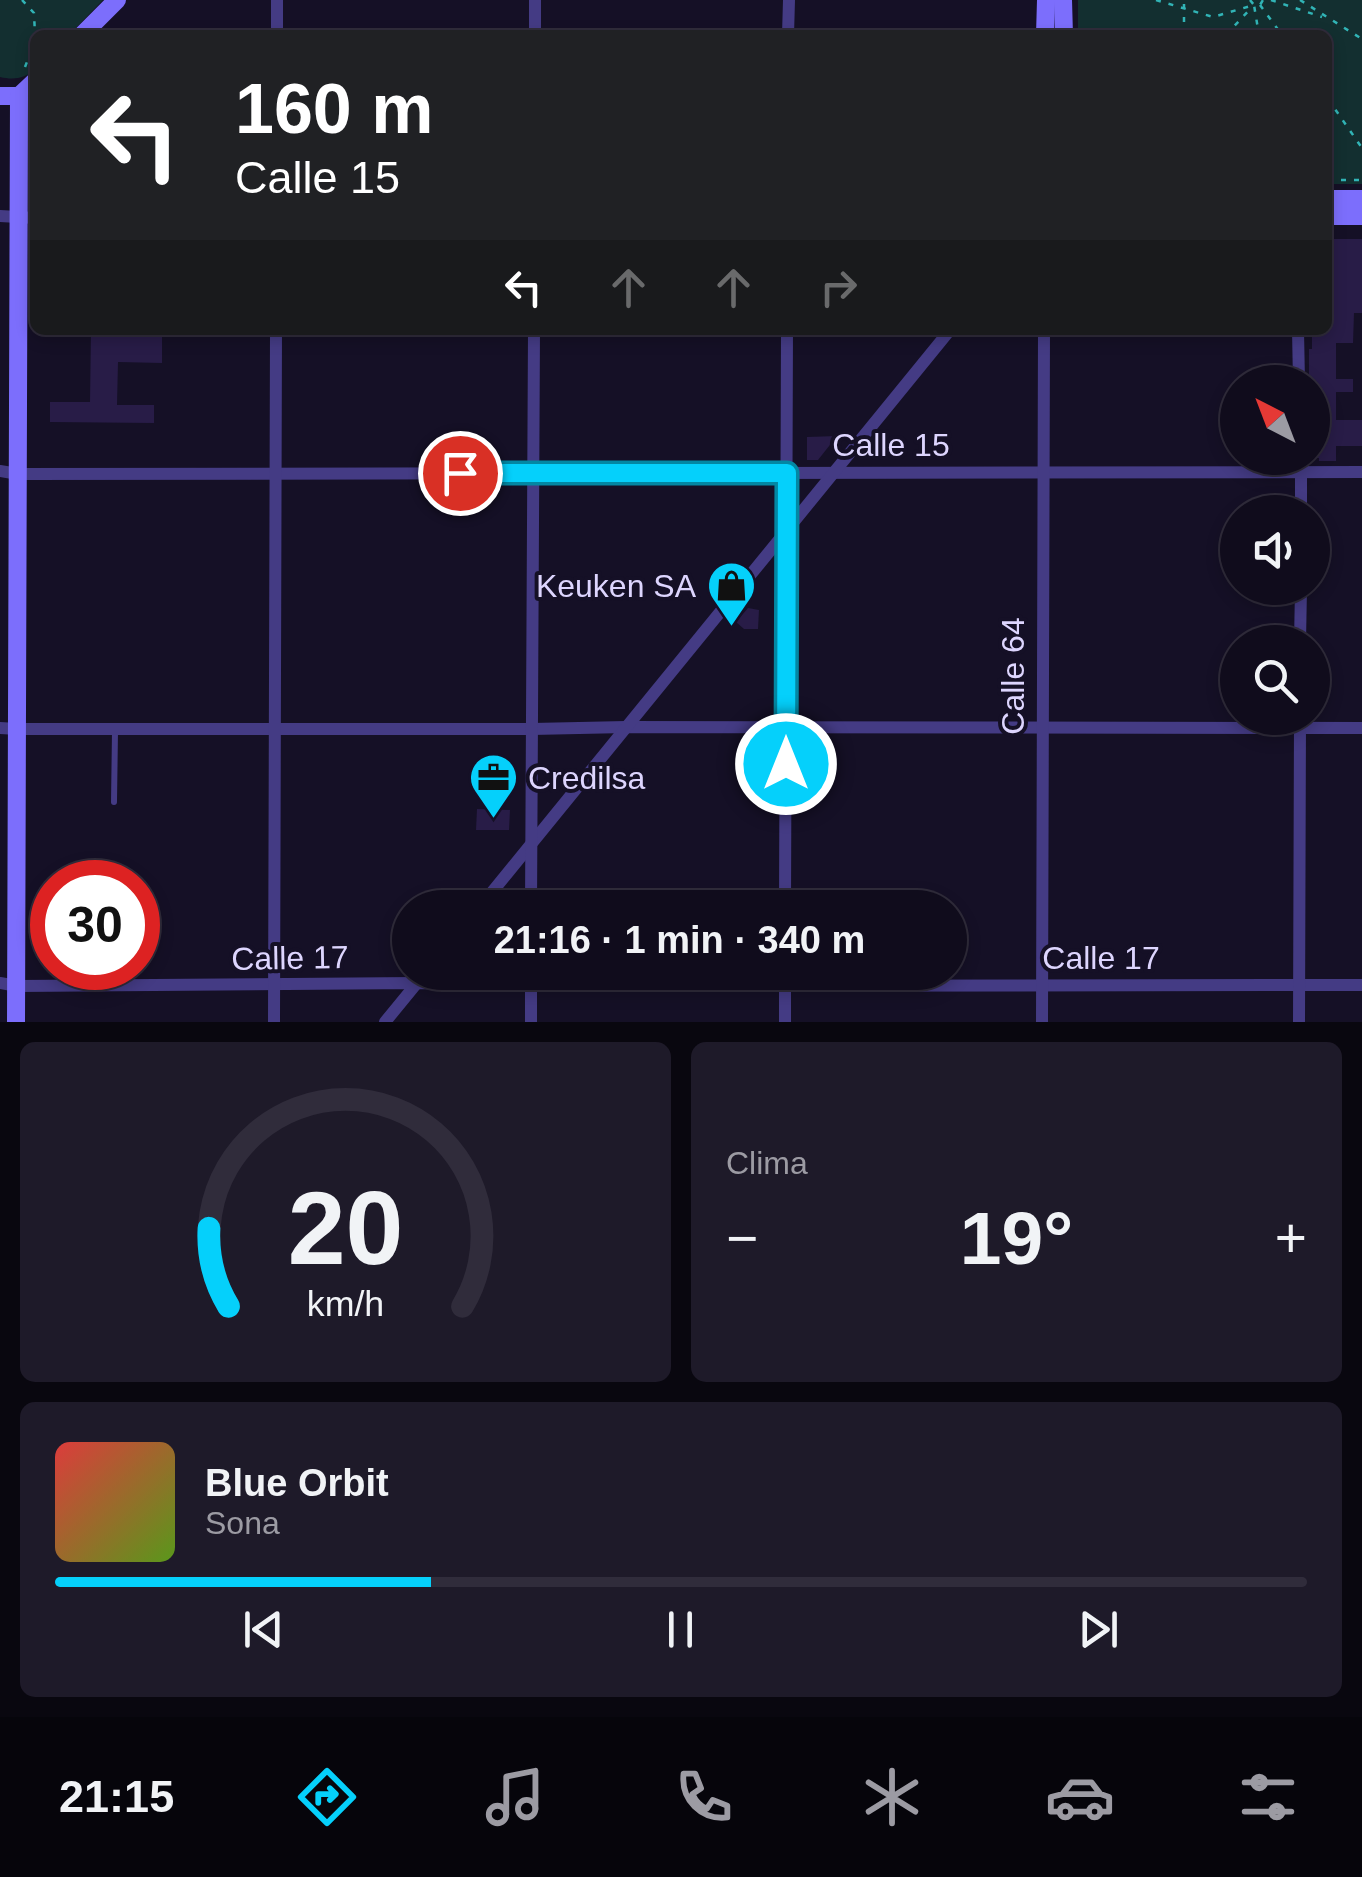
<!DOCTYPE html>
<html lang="es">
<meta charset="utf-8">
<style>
body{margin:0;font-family:Arial,sans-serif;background:#1e1a29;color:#f1f3f6;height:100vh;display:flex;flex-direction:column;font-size:38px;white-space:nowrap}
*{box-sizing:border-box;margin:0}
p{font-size:32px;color:#9c9ba3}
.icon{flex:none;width:55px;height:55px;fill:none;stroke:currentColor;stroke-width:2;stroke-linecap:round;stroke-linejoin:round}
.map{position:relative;height:1022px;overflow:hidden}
.panel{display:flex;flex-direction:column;gap:20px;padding:20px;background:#09070f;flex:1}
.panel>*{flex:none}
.hud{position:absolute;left:30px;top:30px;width:1302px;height:305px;border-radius:15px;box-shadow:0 5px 15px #0003,0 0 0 2px #302c3b;background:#202124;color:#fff;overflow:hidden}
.needle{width:65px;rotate:318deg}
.fabs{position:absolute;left:1220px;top:365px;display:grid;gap:20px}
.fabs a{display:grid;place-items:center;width:110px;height:110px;border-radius:50%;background:#100c1c;box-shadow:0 5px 15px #0003,0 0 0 2px #302c3b;font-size:50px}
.speed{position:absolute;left:30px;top:860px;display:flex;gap:20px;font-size:50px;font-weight:700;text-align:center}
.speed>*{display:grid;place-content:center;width:130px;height:130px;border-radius:50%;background:#100c1c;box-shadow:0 5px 15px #0003,0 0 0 2px #302c3b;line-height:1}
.speed .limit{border:15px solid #d22;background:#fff;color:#111}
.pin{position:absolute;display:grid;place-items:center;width:85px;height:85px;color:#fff;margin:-42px;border:5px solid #fff;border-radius:50%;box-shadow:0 2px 10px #0007}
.me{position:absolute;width:110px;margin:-55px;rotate:0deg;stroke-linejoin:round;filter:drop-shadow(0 0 8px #0008)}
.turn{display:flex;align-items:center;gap:35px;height:210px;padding:0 40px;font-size:45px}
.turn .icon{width:130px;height:130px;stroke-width:2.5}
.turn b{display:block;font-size:70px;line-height:85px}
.lanes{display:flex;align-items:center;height:95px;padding:0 40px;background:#0003;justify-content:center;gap:50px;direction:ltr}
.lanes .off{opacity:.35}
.big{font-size:75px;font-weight:600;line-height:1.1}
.panel .card{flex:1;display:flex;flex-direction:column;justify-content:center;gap:15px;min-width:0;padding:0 35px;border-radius:15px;background:#1e1a29}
.panel .dial{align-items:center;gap:0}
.dial svg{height:260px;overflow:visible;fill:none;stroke:#302c3b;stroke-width:7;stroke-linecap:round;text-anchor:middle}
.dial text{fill:#f1f3f6;stroke:none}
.song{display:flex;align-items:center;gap:30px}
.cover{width:120px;height:120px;border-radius:15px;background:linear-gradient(135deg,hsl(0 70% 55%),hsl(90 70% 35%))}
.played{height:10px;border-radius:5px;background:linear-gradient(90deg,#05d0fb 30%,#302c3b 30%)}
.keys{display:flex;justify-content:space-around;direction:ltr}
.heat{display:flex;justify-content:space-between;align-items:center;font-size:55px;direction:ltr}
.panel .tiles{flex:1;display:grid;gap:20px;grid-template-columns:1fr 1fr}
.card:last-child{grid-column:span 2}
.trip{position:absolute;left:392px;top:890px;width:575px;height:100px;border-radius:50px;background:#100c1c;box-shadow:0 5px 15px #0003,0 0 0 2px #302c3b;font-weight:600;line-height:100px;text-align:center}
.menu{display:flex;height:160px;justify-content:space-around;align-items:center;background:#06050b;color:#9c9ba3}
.menu .icon{width:70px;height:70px}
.menu .current{color:#05d0fb}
.menu b{font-size:45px;color:#f1f3f6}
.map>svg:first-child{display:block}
</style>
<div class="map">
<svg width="1362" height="1022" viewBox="0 0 1362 1022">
<rect width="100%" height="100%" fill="#151026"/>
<!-- green -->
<g fill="#132f30">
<path d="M0,0H103L69,35H35V69C25,79 13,80 0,77Z"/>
<path d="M1078,0H1362V184H1328V35H1078Z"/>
</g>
<!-- building -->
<g fill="#281c47">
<path d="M1328,239H1362V313H1354L1353,343H1336V379H1353V392H1336V420H1362V446H1336V461H1319V458H1314L1315,447H1312V382H1309V349H1312V330H1328Z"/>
<path d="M91,330H118V336H162V363L118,362L117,405H154V423L50,422V402H90Z"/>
<path d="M837,436L818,460H807V437Z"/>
<path d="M748,608L759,610L758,629H744L736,622Z"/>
<path d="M477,809L510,810L509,830H476Z"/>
</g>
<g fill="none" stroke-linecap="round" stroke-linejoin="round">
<!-- path -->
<g stroke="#31b4b6" stroke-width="2.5" stroke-dasharray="5 8" stroke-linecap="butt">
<path d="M22,0L34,13L35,35"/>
<path d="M1156,0L1213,17L1254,5L1259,35"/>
<path d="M1250,0L1254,5H1260L1263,0"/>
<path d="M1271,0L1322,17"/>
<path d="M1300,0L1362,39"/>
<path d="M1260,5L1282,35"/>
<path d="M1184,35V0"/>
<path d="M1226,35L1252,7"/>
<path d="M25,67L35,41"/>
<path d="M1328,99L1362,148"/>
<path d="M1328,180H1362"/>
</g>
<!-- service -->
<path stroke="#443b84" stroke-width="6" d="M114,802L115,731"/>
<!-- minor -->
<g stroke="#443b84" stroke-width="12">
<path d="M277,35V0"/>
<path d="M535,35V0"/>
<path d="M788,35L789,0"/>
<path d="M0,216L35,218"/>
<path d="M1298,330L1299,382"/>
<path d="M1301,458V512"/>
<path d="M0,471L18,474L1362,472"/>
<path d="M1300,642L1301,588"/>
<path d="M0,728L17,729H532L626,727L1362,728"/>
<path d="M479,908L950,330"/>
<path d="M531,908L534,330"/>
<path d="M785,908L787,330"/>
<path d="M531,972V1022"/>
<path d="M0,983L17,986L417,983L531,986L1362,985"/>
<path d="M274,1022L276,330"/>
<path d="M385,1022L426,972"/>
<path d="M785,1022V972"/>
<path d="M1042,1022L1044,330"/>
<path d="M1299,1022L1300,718"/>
</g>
<!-- secondary -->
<g stroke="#7c6efc" stroke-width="18">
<path d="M1063,0L1064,35"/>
<path d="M82,35L117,0"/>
<path d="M1045,35L1046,0"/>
<path d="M0,96H19L35,81"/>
<path d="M1328,199H1362"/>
<path d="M1328,216H1362"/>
<path d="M16,1022L19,96"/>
</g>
</g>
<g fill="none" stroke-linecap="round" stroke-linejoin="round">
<defs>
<path id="route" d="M460,473H787L786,764"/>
</defs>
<!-- route casing -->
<use href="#route" stroke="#0387a3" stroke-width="25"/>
<!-- route -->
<use href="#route" stroke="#05d0fb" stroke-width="18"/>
</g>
<!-- icons -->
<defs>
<symbol id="shop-pin" viewBox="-11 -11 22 30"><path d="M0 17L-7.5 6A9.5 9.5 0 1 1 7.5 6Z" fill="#05d0fb" stroke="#151026"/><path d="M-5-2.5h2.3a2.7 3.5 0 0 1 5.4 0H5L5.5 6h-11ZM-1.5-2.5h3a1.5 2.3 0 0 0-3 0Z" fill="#111"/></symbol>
<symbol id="office-pin" viewBox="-11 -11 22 30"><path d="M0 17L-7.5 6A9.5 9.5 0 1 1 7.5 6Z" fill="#05d0fb" stroke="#151026"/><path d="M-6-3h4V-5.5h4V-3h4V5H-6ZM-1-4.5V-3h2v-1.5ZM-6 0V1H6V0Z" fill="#111"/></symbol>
</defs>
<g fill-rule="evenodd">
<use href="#shop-pin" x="704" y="558" width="55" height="75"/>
<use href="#office-pin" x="466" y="750" width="55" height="75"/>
</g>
<g text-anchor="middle" stroke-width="8" stroke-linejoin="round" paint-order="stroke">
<!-- street labels -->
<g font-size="32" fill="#ddd5fe" stroke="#151026">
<text x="891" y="456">Calle 15</text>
<text transform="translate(1013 676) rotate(-90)" y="11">Calle 64</text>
<text transform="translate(290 958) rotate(-1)" y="11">Calle 17</text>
<text x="1101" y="969">Calle 17</text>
</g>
<!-- poi labels -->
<g font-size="32" fill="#ddd5fe" stroke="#151026" text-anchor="end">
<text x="696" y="597">Keuken SA</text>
<text x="528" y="789" text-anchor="start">Credilsa</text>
</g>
</g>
</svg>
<div class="fabs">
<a><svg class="needle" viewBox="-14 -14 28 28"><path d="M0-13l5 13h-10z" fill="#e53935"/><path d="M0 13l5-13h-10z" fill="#9c9ba3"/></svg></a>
<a><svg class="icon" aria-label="sound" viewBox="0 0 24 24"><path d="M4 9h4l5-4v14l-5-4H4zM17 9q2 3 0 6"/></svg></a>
<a><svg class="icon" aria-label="search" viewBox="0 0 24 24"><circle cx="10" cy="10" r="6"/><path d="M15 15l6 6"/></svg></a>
</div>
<div class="speed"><div class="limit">30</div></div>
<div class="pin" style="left:460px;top:473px;background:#d93025"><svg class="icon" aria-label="arrive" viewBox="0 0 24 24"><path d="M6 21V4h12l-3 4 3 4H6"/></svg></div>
<svg class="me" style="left:786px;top:764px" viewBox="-20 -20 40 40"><circle r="17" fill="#05d0fb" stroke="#fff" stroke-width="3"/><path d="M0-11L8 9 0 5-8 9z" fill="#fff"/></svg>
<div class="trip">21:16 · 1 min · 340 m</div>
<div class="hud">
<div class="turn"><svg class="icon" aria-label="left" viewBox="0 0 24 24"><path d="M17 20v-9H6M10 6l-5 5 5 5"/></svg><div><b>160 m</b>Calle 15</div></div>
<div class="lanes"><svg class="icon" aria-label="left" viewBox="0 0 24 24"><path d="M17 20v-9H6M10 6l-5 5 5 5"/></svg><svg class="icon off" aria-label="ahead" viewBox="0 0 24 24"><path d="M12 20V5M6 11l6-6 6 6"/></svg><svg class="icon off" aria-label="ahead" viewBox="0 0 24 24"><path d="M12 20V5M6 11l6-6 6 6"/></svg><svg class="icon off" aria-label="right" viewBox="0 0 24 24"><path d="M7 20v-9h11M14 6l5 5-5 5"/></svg></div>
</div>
</div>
<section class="panel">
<div class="tiles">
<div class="card dial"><svg viewBox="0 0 100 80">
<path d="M14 69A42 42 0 1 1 86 69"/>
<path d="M14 69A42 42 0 0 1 8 45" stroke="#05d0fb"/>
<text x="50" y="56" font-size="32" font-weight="700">20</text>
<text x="50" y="72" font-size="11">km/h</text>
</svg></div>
<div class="card"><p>Clima</p>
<div class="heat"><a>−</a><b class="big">19°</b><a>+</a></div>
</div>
<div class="card">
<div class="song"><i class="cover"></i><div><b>Blue Orbit</b><p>Sona</p></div></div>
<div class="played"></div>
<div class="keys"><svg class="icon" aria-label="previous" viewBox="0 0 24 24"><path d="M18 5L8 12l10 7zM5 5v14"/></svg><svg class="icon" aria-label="pause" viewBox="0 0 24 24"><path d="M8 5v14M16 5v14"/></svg><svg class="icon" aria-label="next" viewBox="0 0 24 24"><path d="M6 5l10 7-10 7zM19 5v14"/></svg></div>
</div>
</div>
</section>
<nav class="menu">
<b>21:15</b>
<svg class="icon current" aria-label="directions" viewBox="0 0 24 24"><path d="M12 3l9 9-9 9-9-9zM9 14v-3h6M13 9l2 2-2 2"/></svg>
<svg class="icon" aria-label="music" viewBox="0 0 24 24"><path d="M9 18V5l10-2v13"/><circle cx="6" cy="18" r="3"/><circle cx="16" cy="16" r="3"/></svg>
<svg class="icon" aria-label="phone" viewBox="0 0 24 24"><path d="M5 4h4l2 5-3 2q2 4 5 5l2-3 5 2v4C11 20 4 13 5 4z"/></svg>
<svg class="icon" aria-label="climate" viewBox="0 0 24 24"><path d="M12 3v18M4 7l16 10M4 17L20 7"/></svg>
<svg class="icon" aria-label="car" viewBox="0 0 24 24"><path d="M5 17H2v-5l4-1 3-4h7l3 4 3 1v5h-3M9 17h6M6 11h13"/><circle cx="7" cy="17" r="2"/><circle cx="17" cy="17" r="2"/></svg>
<svg class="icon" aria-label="filters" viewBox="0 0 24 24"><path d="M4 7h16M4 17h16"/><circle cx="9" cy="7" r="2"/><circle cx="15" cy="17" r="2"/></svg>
</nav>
